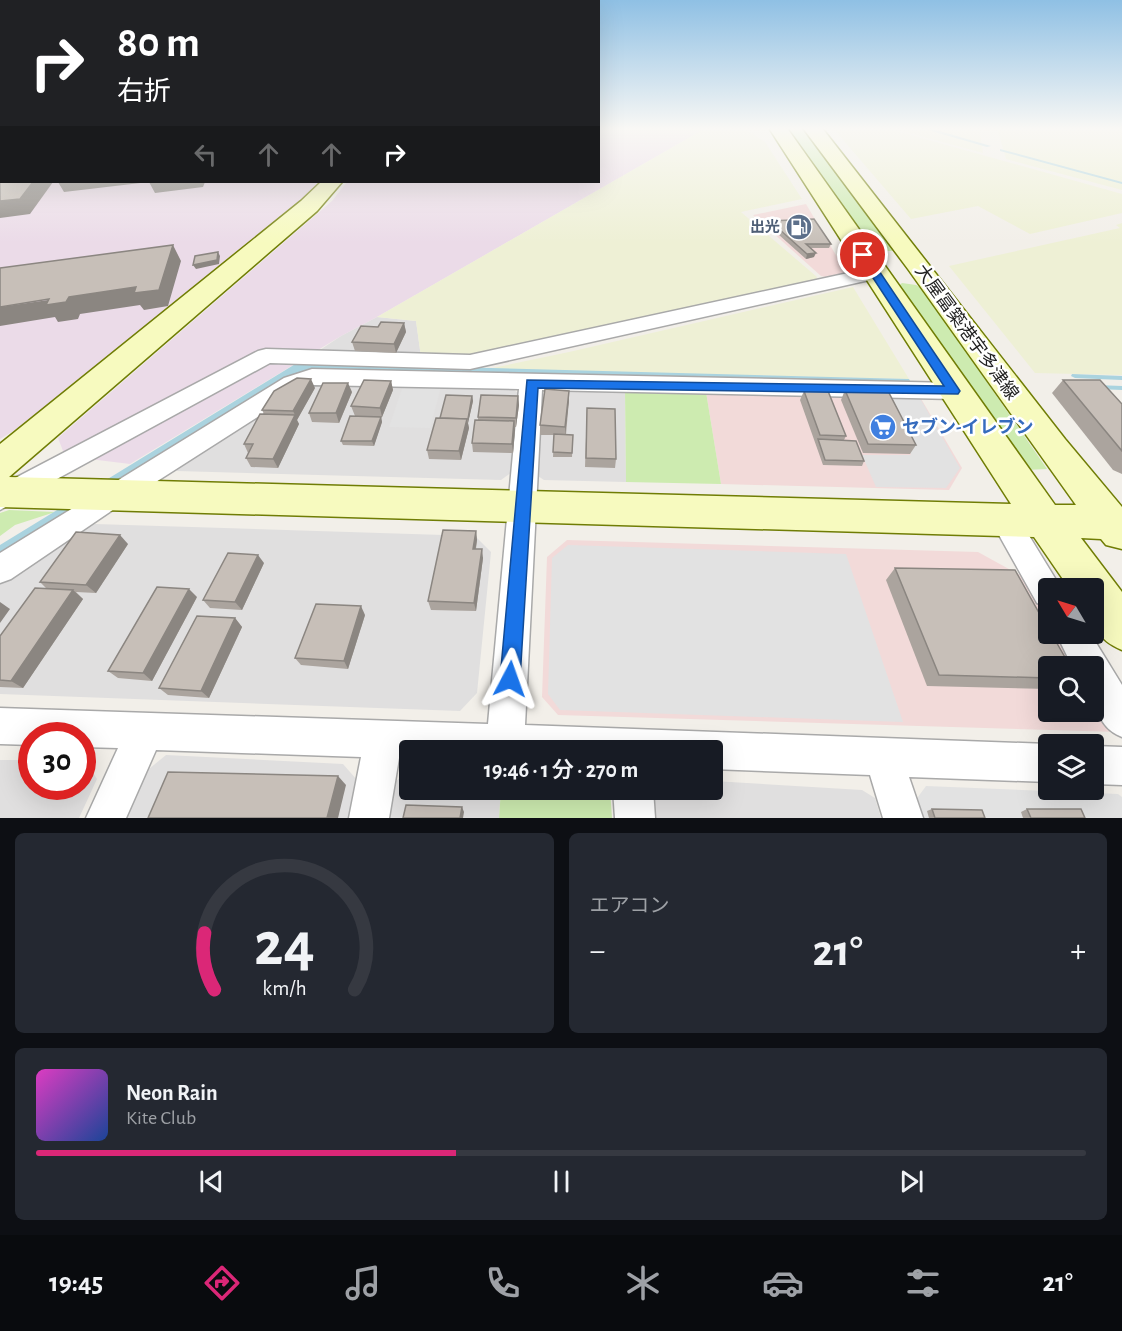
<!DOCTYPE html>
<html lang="ja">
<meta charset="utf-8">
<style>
body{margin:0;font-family:"Alegreya Sans","Noto Sans JP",sans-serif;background:#242831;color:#f1f3f6;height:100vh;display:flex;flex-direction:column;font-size:22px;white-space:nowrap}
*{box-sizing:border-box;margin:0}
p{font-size:20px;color:#9ea1a6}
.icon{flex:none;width:33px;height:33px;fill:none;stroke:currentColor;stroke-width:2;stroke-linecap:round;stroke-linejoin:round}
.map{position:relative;height:818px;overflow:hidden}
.details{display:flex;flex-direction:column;gap:15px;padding:15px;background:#0d0f14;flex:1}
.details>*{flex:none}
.top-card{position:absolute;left:0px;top:0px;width:600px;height:183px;box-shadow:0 6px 24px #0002;background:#202124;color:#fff;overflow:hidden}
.needle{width:39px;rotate:308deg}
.fabs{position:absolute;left:1038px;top:578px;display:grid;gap:12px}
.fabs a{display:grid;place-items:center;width:66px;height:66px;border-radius:6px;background:#171b24;box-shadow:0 6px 24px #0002;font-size:30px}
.speed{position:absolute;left:18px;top:722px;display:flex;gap:12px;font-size:30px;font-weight:700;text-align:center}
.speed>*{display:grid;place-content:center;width:78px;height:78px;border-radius:50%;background:#171b24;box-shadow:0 6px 24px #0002;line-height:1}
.speed .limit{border:9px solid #d22;background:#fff;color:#111}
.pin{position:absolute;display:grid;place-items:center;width:51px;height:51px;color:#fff;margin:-26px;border:3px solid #fff;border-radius:50%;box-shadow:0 2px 6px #0007}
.me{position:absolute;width:66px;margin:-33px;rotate:4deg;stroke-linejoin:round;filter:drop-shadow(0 0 4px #0008)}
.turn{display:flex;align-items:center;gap:21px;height:126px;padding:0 18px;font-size:27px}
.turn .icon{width:78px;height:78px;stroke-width:2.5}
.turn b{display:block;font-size:42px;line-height:51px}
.lanes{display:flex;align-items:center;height:57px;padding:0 18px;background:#0003;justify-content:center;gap:30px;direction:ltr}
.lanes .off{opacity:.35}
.big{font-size:45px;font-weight:600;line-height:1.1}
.details .widget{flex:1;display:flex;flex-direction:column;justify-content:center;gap:9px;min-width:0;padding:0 21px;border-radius:9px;background:#242831}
.details .dial{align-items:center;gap:0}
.dial svg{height:156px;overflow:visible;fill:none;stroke:#363941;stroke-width:7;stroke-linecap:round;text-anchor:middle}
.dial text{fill:#f1f3f6;stroke:none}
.song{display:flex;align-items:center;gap:18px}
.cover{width:72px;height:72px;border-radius:9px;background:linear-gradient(135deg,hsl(310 70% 55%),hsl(220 70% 35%))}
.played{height:6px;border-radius:3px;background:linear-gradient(90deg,#db2777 40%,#363941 40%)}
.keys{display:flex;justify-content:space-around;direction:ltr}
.heat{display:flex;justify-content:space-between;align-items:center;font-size:33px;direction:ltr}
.details .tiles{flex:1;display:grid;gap:15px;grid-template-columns:1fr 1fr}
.widget:last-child{grid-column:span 2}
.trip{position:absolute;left:399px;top:740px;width:324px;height:60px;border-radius:6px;background:#171b24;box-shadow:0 6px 24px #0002;font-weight:600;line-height:60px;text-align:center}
.dock{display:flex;height:96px;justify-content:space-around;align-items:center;background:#090b0e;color:#9ea1a6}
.dock .icon{width:42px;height:42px}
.dock .selected{color:#db2777}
.dock b{font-size:27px;color:#f1f3f6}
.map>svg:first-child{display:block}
</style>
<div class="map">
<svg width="1122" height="818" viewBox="0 0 1122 818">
<rect width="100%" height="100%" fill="#f2efe9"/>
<!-- residential -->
<g fill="#e0dfdf">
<path d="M377,317L416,321L421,357L317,352L341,336Z"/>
<path d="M302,385L511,388L520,394L512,472L501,480L177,471L174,464Z"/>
<path d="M550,388L625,390L626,482L544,480L535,474L542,395Z"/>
<path d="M95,524L475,536L491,552L477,693L460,711L0,694V582L80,528Z"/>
<path d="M166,755L343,764L357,780L349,818H124L144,773Z"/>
<path d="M0,760H31L32,786H82L83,762H86L97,779L79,818H0Z"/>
<path d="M409,770L410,789H501L499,818H389L395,782Z"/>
<path d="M713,781L862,790L875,798L881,818H653L651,795L656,789H712Z"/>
</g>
<!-- commercial -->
<g fill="#f2dad9">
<path d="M806,204L847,274L829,278L821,276L753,215Z"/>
<path d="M706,392L920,397L962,468L949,490L721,484Z"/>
<path d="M567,540L978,552L1031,581L1048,612V633H1061L1080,666H1048V711H1094V689L1119,732L558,715L542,697L547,557Z"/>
</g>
<!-- industrial -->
<g fill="#ebdbe8">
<path d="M0,128L2,182H319L301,201L237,253L23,425L0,439Z"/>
<path d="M599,128H706L377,317L341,336L130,464L65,456L58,438L332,201L347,182H598Z"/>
</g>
<!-- farmland -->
<g fill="#eef0d5">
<path d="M706,128H743L765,142L802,199L741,212L817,277L815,281L467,356L421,357L416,321L377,317Z"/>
<path d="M833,128H886L1122,194V213L1030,234L978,206L911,219Z"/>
<path d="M893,128H979L983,153L898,130Z"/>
<path d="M997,128H1122V190L1006,159Z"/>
<path d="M1122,223V375L1035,373L949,266L1120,228L1116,225Z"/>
<path d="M853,287L909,379L488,369L569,352Z"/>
</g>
<!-- grass -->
<g fill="#cdebb0">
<path d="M788,128H804L892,248V251H878L869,247Z"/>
<path d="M902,283L916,285L922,288L1047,469L1025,470L898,286Z"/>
<path d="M625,390L706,392L721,484L626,482Z"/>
<path d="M9,510L55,512L15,525L0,536V513Z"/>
<path d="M501,789H610L612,818H499Z"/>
</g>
<!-- parking -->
<g fill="#e2e2e2">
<path d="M403,386L441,387L430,428L389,427Z"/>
<path d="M883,397L920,398L960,468L946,488L876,487L862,455H911Z"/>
<path d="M568,545L846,554L903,722L560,710L548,694L552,558Z"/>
<path d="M926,786L1118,794L1122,797V818H921L915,801Z"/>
</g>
<!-- water -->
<path fill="#aad3df" d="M297,363L909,379L912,384L308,371L294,374L0,559V545Z"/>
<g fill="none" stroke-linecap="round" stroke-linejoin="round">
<!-- stream -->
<g fill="#aad3df" fill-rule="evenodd">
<path d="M921,128H929L991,146L987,147Z"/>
<path d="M1000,149L1122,182V184L1000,151Z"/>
<path d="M1072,374L1122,376V380L1075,378L1071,376Z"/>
<path d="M1096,385L1122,386V390L1099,389L1095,387Z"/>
</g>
<defs>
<g id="street">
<path d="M876,267L883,269L885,273L883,277L470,369L270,363L0,510V486L258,351L266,349L470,355Z"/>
<path d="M312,369L954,383L962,385L966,391L962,397L954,399L542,390L525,725L1048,744V782L909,777L923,818H883L870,775L712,769V750H410V759L399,758L389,818H349L361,757L156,750L126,818H86L118,748L82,747V735H32V745L0,744V708L488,724L519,389L314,385L300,390L123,503L11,579L0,583V553L284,378Z"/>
<path d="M1004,507L1014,511L1061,588H1048V607L1037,603L990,519L994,511Z"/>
<path d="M1056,633H1090L1122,685V737C1092,725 1094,694 1094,666H1072Z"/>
<path d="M1094,746L1122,747V785L1094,784Z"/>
<path d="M613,789H653L655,818H615Z"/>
</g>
<path id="secondary" d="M769,128H787L1055,505H1076L908,269L803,128H822L1065,439L1122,507V549L1106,545L1101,539L1081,538L1122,592V650C1090,637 1094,619 1094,588H1069L1034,537L0,507V444L301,201L321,182H342L317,211L9,477L1011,504Z"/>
</defs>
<!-- street casing -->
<use href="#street" stroke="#a9a9a9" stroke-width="3"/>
<!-- secondary casing -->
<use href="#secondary" stroke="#707d05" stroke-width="3"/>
<!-- street -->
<use href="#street" fill="#fff" fill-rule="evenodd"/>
<!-- secondary -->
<use href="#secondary" fill="#f7fabf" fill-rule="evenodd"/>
</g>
<!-- wall -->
<g fill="#aba49e">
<path d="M770,221L831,244L829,248H811L814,257L806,259L769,226Z"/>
<path d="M404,323L406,332L396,353L355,351L352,342L378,327Z"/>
<path d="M1063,380L1122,404V474L1113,470L1052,393Z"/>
<path d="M391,381L393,390L382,417H381L382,422L374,446L343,445L341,441L377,417L355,416L351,406Z"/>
<path d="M315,388L297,420L299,424L278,468L251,467L246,458L248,453L244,444L264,414L262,410Z"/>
<path d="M845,390L916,445L910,454L863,453L841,400Z"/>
<path d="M804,391L846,436L844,440L864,461L862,466L823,465L800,400Z"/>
<path d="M352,392L339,423L312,422L309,413Z"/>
<path d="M472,396L473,401L468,423L469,428L461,460L429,459L427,450L441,418Z"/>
<path d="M518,396L519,405L516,427H515L513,453L473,452L472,443L478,420V417Z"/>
<path d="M569,400L566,435H573L572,457H553L554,435H540V425Z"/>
<path d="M587,408L616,459L615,468L585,467Z"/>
<path d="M476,531L477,540L476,549L483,558L476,611L431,610L428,601Z"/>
<path d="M128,544L96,593L76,592L83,599L23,688L0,687V636L47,589L40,582Z"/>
<path d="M264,563L242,610L210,608L203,600Z"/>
<path d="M895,568L1048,666V689L927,686L886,580Z"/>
<path d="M197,597L152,681L118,678L108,671Z"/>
<path d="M365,615L348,669L301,665L295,658Z"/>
<path d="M235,618L242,627L209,698L168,695L159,688Z"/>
<path d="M932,809L985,818H929L927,811Z"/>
<path d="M1027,809L1085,818H1023L1021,812Z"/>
</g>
<!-- shaded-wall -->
<g fill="#8b8681">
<rect x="0" y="144" width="2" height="15"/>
<path d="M33,182H53L30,214L0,218V201Z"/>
<path d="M58,182H205L203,187L155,193L149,182L64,192Z"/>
<path d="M173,245L181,261L168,306L144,310L140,305L80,314L78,319L58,322L55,317L0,326V307L69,297Z"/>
<path d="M218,252L220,256L219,264L196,269L193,265Z"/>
<path d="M816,253L814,257L806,259L807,254Z"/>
<path d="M404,323L406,332L396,353L394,344Z"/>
<path d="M311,379L315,388L297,420L299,424L278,468L273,459L295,415L293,411Z"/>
<path d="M391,381L393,390L382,417L380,408Z"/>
<path d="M348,383L352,392L339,423L336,413Z"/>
<path d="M569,391V400L565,436V427Z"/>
<path d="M472,396L473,401L468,423V419Z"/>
<path d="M518,396L519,405L516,427V418Z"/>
<path d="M381,417L382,422L374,446L372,441Z"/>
<path d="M467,419L469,428L461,460L459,451Z"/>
<path d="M514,421L515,430L513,453L512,444Z"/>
<path d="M476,531L477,540L474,558L473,549Z"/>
<path d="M120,535L128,544L96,593L86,585Z"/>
<path d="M482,549L483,558L476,611L474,603Z"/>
<path d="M258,555L264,563L242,610L235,602Z"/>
<path d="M189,589L197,597L152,681L143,673Z"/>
<path d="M73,590L83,599L23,688L11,681Z"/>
<path d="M0,602L10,609L0,623Z"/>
<path d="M361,606L365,615L348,669L344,661Z"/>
<path d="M235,618L242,627L209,698L201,691Z"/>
<path d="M338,776L346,785L338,818H327Z"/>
<path d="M462,807L464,812L463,818H460Z"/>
</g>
<!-- building -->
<g fill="#c7bfb8" stroke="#8b8681" stroke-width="1.5">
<rect x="0" y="128" width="2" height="16"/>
<path d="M0,170H2V182H33L20,199L0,201Z"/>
<path d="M814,219L831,244H806L816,253L807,254L770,221Z"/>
<path d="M173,245L159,290L134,293L136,287L69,297L66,302L46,305L49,299L0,307V268Z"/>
<path d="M218,252L217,260L193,265L195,256Z"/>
<path d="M381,322L404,323L394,344L352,342L361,326L378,327Z"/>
<path d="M297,378L311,379L293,411L262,410L274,391Z"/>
<path d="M364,380L391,381L380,408L351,406Z"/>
<path d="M1063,380H1100L1122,404V451Z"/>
<path d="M323,383H348L336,413H309Z"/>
<path d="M545,389L569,391L565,427L540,425Z"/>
<path d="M845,390L888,391L916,445L868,444Z"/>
<path d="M804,391H828L846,436L820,435Z"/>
<path d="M446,395L472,396L468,419L440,418Z"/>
<path d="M481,395L518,396L516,418L478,417Z"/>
<path d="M587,408L615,409L616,459L586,458Z"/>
<path d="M260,414L295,415L273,459L246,458L253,444H244Z"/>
<path d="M350,416L381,417L372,441H341Z"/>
<path d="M436,418L467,419L459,451L427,450Z"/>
<path d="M475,420L514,421L512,444L472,443Z"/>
<path d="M554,434L573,435L572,453L553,452Z"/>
<path d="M818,439L856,441L864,461L825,460Z"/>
<path d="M443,530L476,531L473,549H482L474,603L428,601Z"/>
<path d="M76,532L120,535L86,585L40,582Z"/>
<path d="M228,553L258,555L235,602L203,600Z"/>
<path d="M895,568L1015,570L1048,629V633H1051L1070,666H1048V678L939,675Z"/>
<path d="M157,587L189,589L143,673L108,671Z"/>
<path d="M35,588L73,590L11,681L0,680V636Z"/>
<path d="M316,604L361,606L344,661L295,658Z"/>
<path d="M197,616L235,618L201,691L159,688Z"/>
<path d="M168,772L338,776L327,818H148Z"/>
<path d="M406,805L462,807L460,818H403Z"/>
<path d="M932,809L982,810L985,818H935Z"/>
<path d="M1027,809H1081L1085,818H1031Z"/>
</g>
<!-- sky -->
<linearGradient id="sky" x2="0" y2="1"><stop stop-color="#8fc0e4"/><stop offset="0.53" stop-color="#f9f8f5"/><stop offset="1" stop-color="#f9f8f5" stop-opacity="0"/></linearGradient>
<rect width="1122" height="243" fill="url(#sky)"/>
<!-- route -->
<path fill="#1a73e8" stroke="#114b97" stroke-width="1.5" d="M860,253H867L958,388L960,391L958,394L538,388L520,679L517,686L510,689L503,686L500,679L527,380L944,386L858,255Z"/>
<!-- icons -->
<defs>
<symbol id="fuel-disc" viewBox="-11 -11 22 22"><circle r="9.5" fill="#5c6f8a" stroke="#fff"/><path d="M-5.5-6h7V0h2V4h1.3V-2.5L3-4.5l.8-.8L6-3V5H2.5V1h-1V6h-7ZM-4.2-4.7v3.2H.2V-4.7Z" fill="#fff"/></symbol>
<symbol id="supermarket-disc" viewBox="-11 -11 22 22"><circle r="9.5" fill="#3f7fe0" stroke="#fff"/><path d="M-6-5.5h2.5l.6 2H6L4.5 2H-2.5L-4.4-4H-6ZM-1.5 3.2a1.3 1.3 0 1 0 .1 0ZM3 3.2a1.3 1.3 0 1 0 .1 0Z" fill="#fff"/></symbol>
</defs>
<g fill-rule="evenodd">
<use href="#fuel-disc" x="784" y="212" width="30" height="30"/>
<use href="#supermarket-disc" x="868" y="412" width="30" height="30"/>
</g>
<g text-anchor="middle" stroke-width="5" stroke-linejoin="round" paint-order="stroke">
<!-- far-service labels -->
<g font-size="15" font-weight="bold" fill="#4e5e75" stroke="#fff" text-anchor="end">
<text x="780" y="232">出光</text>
</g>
<!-- street labels -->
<g font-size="18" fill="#222" stroke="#fff">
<text transform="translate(967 332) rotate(54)" y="6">大屋冨築港宇多津線</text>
</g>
<!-- shop labels -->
<g font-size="18" font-weight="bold" fill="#366cbe" stroke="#fff" text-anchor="start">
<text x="902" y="433">セブン-イレブン</text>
</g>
</g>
</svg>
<div class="fabs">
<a><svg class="needle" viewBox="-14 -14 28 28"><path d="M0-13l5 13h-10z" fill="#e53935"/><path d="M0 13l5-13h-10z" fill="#9ea1a6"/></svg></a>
<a><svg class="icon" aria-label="search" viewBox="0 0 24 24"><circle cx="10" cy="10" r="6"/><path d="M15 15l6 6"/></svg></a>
<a><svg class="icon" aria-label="layers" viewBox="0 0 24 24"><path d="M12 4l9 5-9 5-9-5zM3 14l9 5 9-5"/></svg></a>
</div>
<div class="speed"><div class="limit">30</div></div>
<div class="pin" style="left:863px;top:255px;background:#d93025"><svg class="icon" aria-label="arrive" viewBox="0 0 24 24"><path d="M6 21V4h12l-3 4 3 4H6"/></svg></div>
<svg class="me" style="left:510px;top:679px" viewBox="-20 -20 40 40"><path d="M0-17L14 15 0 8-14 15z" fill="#1a73e8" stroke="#fff" stroke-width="4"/></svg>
<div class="trip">19:46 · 1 分 · 270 m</div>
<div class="top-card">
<div class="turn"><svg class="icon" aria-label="right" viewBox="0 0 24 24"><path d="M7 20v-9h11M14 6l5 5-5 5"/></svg><div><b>80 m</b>右折</div></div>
<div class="lanes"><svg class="icon off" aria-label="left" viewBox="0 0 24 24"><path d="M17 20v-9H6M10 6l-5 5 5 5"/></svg><svg class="icon off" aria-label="ahead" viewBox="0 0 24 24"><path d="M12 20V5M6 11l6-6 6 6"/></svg><svg class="icon off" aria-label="ahead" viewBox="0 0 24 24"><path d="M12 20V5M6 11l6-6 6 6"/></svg><svg class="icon" aria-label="right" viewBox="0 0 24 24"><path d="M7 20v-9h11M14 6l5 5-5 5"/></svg></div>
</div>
</div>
<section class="details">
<div class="tiles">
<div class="widget dial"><svg viewBox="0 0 100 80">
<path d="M14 69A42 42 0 1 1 86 69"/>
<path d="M14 69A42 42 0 0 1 9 40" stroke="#db2777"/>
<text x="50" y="56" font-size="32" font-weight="700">24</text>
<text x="50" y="72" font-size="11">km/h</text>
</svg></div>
<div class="widget"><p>エアコン</p>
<div class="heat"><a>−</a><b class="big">21°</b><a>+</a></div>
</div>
<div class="widget">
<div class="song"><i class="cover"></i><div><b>Neon Rain</b><p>Kite Club</p></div></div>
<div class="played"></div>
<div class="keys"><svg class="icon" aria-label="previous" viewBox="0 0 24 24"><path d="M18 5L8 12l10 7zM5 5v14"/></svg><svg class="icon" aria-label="pause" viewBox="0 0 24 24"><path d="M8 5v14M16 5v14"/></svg><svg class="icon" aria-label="next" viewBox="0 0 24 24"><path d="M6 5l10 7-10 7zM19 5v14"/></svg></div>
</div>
</div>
</section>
<nav class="dock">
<b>19:45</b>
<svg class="icon selected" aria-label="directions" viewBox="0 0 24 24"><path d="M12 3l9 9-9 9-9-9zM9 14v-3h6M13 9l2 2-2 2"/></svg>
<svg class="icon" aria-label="music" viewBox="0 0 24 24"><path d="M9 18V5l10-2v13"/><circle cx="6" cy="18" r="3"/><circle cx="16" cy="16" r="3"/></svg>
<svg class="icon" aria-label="phone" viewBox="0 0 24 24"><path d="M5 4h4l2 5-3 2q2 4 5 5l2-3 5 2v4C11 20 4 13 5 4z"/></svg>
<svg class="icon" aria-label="climate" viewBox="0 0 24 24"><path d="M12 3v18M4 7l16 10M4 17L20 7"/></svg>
<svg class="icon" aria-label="car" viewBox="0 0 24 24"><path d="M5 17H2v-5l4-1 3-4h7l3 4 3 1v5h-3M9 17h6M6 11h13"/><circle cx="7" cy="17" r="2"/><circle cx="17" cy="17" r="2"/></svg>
<svg class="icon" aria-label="filters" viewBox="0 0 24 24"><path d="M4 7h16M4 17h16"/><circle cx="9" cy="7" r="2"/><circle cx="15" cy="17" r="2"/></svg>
<b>21°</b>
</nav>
